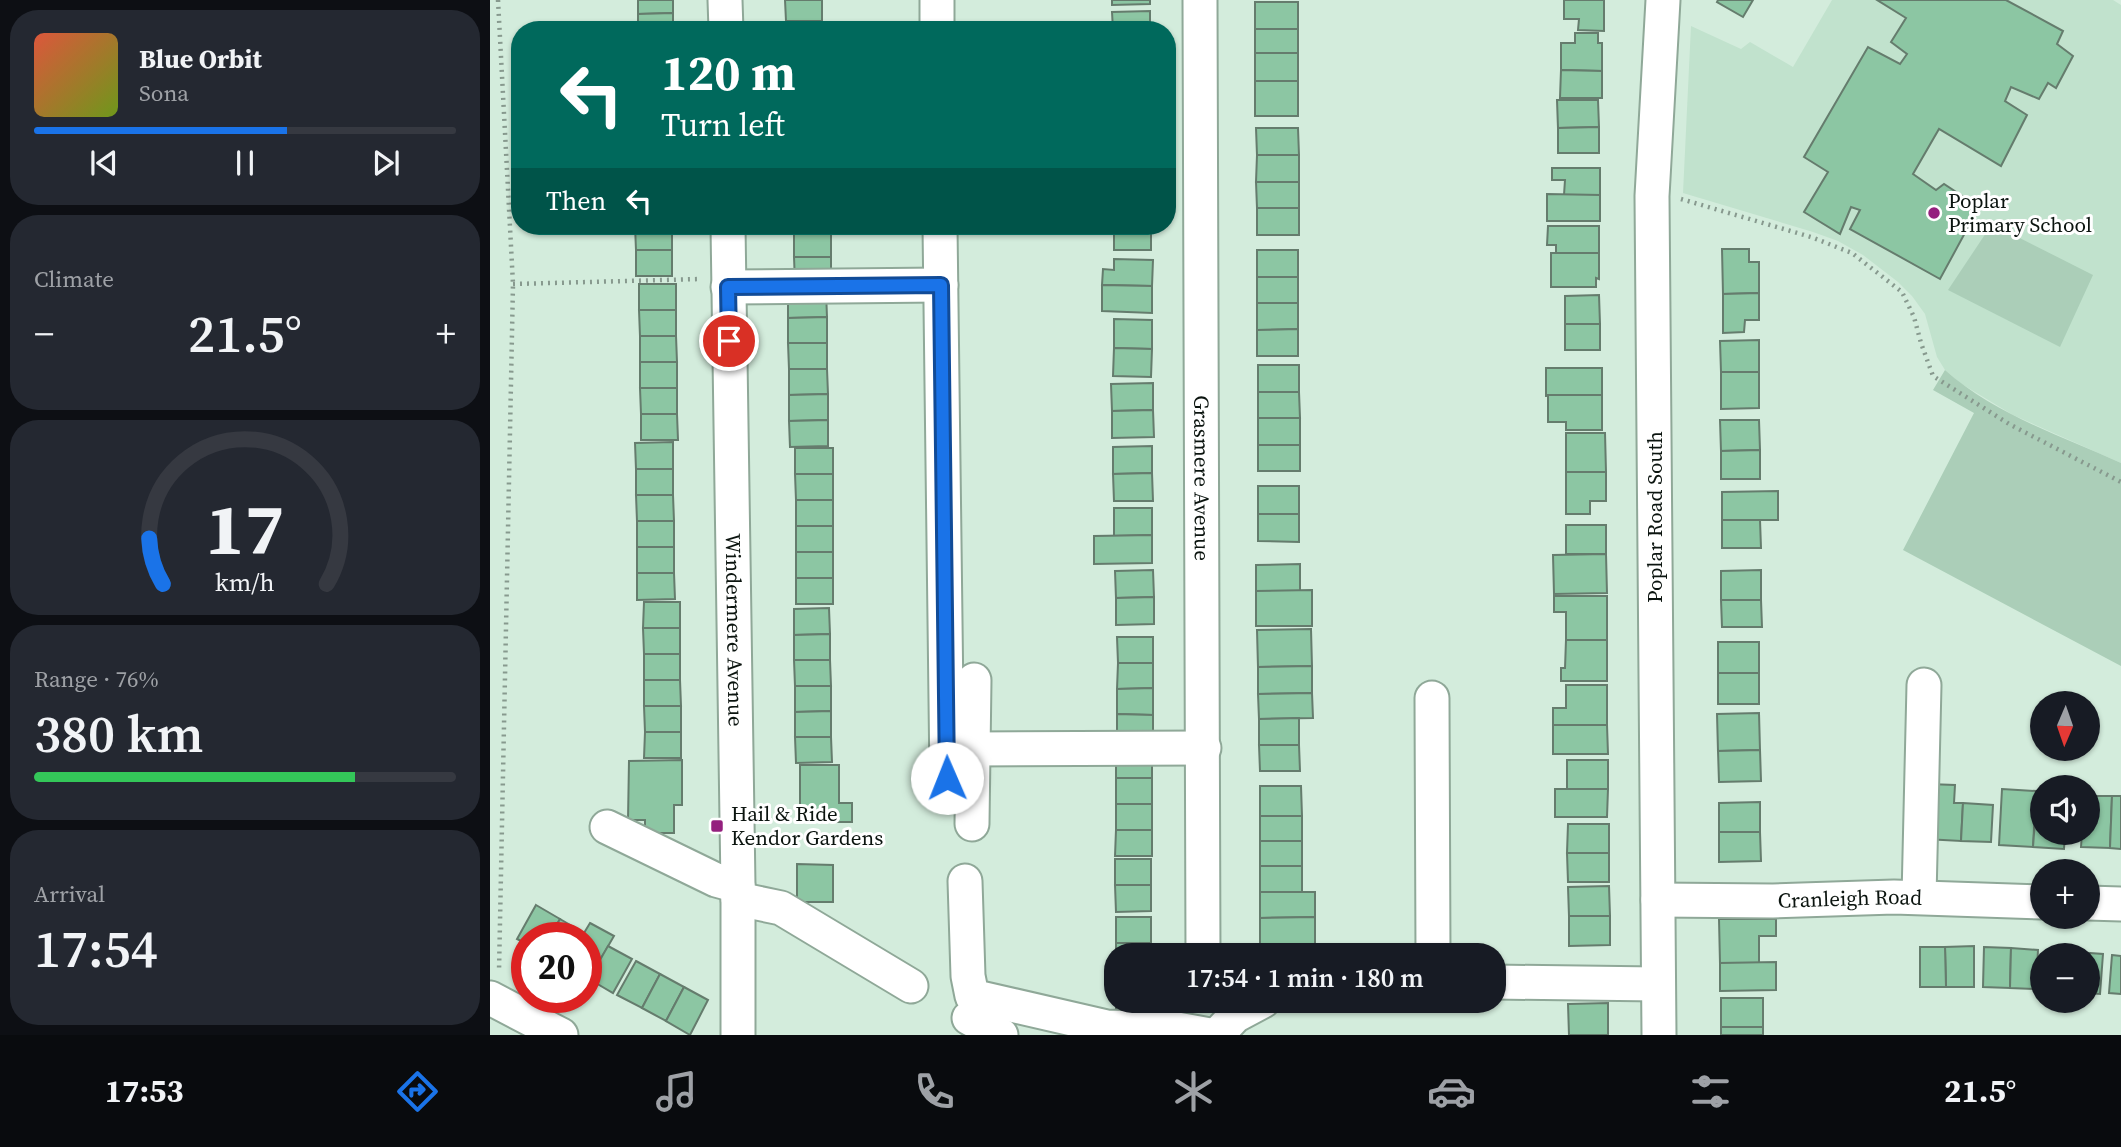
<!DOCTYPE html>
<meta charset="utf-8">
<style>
body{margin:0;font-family:"Source Serif 4",serif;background:#242831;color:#f1f3f6;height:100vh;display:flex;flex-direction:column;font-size:26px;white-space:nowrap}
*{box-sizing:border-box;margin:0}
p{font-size:23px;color:#9ea1a6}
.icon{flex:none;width:38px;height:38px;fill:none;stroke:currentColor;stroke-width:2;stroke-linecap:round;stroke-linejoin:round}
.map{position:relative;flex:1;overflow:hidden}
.side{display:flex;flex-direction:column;gap:10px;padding:10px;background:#0d0f14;width:490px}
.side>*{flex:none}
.banner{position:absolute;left:21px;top:21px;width:665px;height:214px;border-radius:28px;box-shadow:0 2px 5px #0004;background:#00695c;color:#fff;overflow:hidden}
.needle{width:46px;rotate:182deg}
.buttons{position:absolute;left:1540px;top:691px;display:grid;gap:14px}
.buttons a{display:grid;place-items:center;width:70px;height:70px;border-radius:50%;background:#171b24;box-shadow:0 2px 5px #0004;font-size:35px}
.speed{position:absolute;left:21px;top:922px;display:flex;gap:14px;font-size:35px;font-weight:700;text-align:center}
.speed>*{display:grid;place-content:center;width:91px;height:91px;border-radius:50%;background:#171b24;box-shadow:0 2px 5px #0004;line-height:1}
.speed .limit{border:10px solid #d22;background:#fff;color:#111}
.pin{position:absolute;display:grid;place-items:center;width:60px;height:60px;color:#fff;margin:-30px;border:4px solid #fff;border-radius:50%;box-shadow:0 2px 7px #0007}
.me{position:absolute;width:77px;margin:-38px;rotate:359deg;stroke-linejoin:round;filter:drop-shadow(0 0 5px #0008)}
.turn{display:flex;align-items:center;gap:24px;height:147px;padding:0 35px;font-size:32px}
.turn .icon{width:91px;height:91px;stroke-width:2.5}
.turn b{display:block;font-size:49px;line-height:60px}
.then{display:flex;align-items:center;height:66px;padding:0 35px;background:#0003;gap:14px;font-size:26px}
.big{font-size:52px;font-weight:600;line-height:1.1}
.side .tile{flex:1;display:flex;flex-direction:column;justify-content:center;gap:10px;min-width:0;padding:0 24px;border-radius:28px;background:#242831}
.side .dial{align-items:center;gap:0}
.dial svg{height:182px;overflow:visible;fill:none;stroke:#363941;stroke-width:7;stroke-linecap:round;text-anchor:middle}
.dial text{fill:#f1f3f6;stroke:none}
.song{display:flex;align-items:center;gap:21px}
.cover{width:84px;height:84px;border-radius:10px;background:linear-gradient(135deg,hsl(10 70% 55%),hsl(80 70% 35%))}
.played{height:7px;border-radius:4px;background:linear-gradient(90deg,#1a73e8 60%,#363941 60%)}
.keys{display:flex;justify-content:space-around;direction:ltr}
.heat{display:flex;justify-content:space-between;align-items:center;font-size:38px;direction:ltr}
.charge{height:10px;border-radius:5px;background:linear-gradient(90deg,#34c759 76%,#363941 0)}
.trip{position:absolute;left:614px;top:943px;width:402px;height:70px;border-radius:28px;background:#171b24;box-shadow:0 2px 5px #0004;font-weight:600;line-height:70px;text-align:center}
.dock{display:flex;height:112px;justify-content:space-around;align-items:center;background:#090b0e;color:#9ea1a6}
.dock .icon{width:49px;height:49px}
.dock .current{color:#1a73e8}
.dock b{font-size:32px;color:#f1f3f6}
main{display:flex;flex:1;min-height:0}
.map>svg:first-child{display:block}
</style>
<main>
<section class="side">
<div class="tile">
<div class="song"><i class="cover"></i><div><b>Blue Orbit</b><p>Sona</p></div></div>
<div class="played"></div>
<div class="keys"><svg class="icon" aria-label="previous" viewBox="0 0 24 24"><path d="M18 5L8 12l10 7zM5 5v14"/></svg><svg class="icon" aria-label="pause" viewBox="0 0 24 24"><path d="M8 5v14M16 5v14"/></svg><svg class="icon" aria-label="next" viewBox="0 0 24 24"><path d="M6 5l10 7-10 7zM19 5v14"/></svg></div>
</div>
<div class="tile"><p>Climate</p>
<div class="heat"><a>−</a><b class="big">21.5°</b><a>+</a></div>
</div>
<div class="tile dial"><svg viewBox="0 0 100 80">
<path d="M14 69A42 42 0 1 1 86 69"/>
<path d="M14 69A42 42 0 0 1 8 49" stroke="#1a73e8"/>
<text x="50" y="56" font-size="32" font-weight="700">17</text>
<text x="50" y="72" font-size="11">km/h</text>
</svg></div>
<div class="tile"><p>Range · 76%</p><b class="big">380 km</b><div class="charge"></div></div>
<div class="tile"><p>Arrival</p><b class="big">17:54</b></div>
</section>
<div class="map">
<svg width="1631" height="1035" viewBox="0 0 1631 1035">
<rect width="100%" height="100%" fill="#d3ecdc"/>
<!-- built -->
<path fill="#c1e2cd" d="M1342,0H1623L1631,5V463L1523,415L1470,383L1455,370L1447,357L1435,314L1422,296L1408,282L1373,255L1348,241L1323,232L1193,193L1201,26L1251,49L1260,42L1303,67Z"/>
<!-- green -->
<g fill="#abceb8">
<path d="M1502,224L1603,275L1570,347L1458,290Z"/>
<path d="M1455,370C1504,414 1571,436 1631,463V666L1413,550L1484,413L1443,390Z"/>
</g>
<!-- building -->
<g fill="#8cc6a3" stroke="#657c6d" stroke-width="2">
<path d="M148,0H183V13L148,14Z"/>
<path d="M295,0H332V21H296Z"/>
<path d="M622,0H660V4L622,5Z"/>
<path d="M1074,0H1114V31L1088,30L1089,19H1074Z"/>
<path d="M1228,0H1263L1253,17L1227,2Z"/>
<path d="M1387,0H1516L1573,31L1567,44L1583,56L1566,88L1558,83L1549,99L1521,87L1515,101L1537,115L1511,166L1449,129L1423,174L1446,190L1454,184L1489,207L1450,279L1360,229L1370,210L1361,207L1350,234L1314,212L1338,172L1314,157L1378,47L1410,64L1417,54L1401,42L1416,18Z"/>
<rect x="765" y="2" width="43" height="27"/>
<path d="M660,11V30H623L622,12Z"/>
<path d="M183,13V30H148V14Z"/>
<rect x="296" y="21" width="36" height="9"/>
<rect x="765" y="29" width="43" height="24"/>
<path d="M1085,33H1108V43H1112V71L1071,70V43H1085Z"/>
<rect x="765" y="53" width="43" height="28"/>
<path d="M1071,70L1112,71V98H1070Z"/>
<rect x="765" y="81" width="43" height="35"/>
<path d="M1067,100H1108L1109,127L1068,128Z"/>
<path d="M1109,127V153H1068V128Z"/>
<path d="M766,128H808L809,155H767Z"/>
<path d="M767,155H809V182H766Z"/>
<path d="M1062,168H1110V195H1074L1075,180H1062Z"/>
<path d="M766,182H809V208H767Z"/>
<path d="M1057,194L1110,195V221H1057Z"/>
<rect x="767" y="208" width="42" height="27"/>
<path d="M145,226H182V250H146Z"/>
<rect x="304" y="226" width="37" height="5"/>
<rect x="624" y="226" width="37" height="24"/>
<path d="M1058,226H1109V253H1066V245H1057Z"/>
<rect x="304" y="231" width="37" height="26"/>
<path d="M1232,249H1259V262H1269V293L1233,294Z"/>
<rect x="146" y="250" width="36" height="26"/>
<rect x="767" y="250" width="41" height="27"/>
<path d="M1061,253H1109V279L1106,278V287H1061Z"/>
<path d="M304,257H341V282L305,283Z"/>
<path d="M624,259L663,260L662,286L612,285L613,269L624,270Z"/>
<rect x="767" y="277" width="41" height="26"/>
<rect x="149" y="284" width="37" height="26"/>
<path d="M612,285L662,286V313L612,311Z"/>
<path d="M336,291L337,317L298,318V292Z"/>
<path d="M1269,293V320H1255L1254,332L1233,333V294Z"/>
<path d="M1109,295L1110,324H1075V296Z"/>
<path d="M767,303H808V329L767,330Z"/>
<path d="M149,310H186V336H150Z"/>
<path d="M337,317V343H298V318Z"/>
<path d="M624,319L662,320V349L624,348Z"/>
<rect x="1075" y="324" width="35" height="26"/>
<path d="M808,329V356H767V330Z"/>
<path d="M150,336H186L187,362H150Z"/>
<path d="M1269,340V372H1231L1230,341Z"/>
<path d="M298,343H337V369H299Z"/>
<path d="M624,348L662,349L661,377L623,376Z"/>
<rect x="150" y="362" width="37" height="26"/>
<rect x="768" y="365" width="41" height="27"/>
<path d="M1056,368H1112V395L1056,396Z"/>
<path d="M299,369H337L338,394L299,395Z"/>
<path d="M1231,372H1269V408L1231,409Z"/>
<path d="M663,383V410L622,411L621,384Z"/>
<path d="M150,388H187V414H151Z"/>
<path d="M768,392H809L810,418H768Z"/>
<path d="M338,394V420L299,421V395Z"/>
<path d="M1058,395H1112V430H1076V422H1058Z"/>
<path d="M663,410L664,437L622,438V411Z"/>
<path d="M151,414H187L188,440H151Z"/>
<rect x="768" y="418" width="42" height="27"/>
<path d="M338,420V446L300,447L299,421Z"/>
<path d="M1230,420H1269L1270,450L1231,451Z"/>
<path d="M1076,433H1115L1116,472H1076Z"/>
<path d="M183,442V469H146L145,443Z"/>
<rect x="768" y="445" width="42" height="26"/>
<path d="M662,446V473L623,474V447Z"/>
<rect x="305" y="448" width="38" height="26"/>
<path d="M1270,450V479H1231V451Z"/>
<rect x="146" y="469" width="37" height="26"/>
<path d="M1076,472H1116V501H1100V514H1076Z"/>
<path d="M662,473L663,501H624L623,474Z"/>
<path d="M305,474H343V500H306Z"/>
<rect x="768" y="486" width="41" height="28"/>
<path d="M1288,491V520H1232V492Z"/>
<path d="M146,495H183L184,521H147Z"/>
<rect x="306" y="500" width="37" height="26"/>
<path d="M624,508H662V535L624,536Z"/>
<path d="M768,514H809V542L768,541Z"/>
<path d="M1232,520H1270L1271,548H1232Z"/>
<rect x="147" y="521" width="37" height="26"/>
<rect x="1076" y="525" width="40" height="29"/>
<rect x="306" y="526" width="37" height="26"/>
<path d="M662,535V563L604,564V536Z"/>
<rect x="147" y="547" width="37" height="26"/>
<rect x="306" y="552" width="37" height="26"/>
<path d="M1116,554L1117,593L1064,594L1063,555Z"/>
<path d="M810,564V591H766V565Z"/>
<path d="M663,570L664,597L626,598L625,571Z"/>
<path d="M1271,570V600H1231V571Z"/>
<path d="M147,573H184L185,599L147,600Z"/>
<rect x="306" y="578" width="37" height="26"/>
<path d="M822,590V626H766V591Z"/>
<path d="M1064,596H1117V640H1076V612H1064Z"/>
<path d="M664,597V624L626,625V598Z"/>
<path d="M1231,600H1271L1272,627H1232Z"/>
<path d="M154,602H190V628H153Z"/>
<path d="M339,608L340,634L304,635V609Z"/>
<path d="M153,628H190V654H154Z"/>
<path d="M821,629L822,666L768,667L767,630Z"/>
<path d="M340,634V660H304V635Z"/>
<path d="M627,637H663V663H628Z"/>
<path d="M1076,640H1117V681H1071V668H1075Z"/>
<rect x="1228" y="642" width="41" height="31"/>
<rect x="154" y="654" width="36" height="26"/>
<path d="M304,660H340L341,686H305Z"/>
<path d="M628,663H663V688L627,689Z"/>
<path d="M822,666V693L768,694V667Z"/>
<rect x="1228" y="673" width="41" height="31"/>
<path d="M154,680H190L191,706H154Z"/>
<path d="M1076,685H1117V725H1063V708H1076Z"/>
<path d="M305,686H341V711L305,712Z"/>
<path d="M663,688V715L627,714V689Z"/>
<path d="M822,693L823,718L769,719L768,694Z"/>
<path d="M154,706H191V732H155Z"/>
<path d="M341,711V737H305V712Z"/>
<path d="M1269,713L1270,750L1228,751L1227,714Z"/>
<path d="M627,714L663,715V741L627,740Z"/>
<path d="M809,718V745H769V719Z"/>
<path d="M1063,725H1117L1118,754H1063Z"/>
<path d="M155,732H191V758H154Z"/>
<path d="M305,737H341L342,762L306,763Z"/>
<path d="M769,745H809L810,771H770Z"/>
<path d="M1270,750L1271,781L1229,782L1228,751Z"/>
<path d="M626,751L662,752V778H626Z"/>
<path d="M192,760V805H184V833H155V820H138L139,761Z"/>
<rect x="1077" y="760" width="41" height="29"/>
<path d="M310,765H349V803H362V822H310Z"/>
<rect x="626" y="778" width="36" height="26"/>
<path d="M1438,784L1465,785L1464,803H1473L1471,841L1435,839Z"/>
<path d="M770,786H811L812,816H770Z"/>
<path d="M1065,789H1118L1117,817H1065Z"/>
<path d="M1512,789L1546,791L1543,847L1509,845Z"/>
<path d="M1605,796H1622L1620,848L1591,847L1592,833H1598V809L1604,810Z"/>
<path d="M1622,796H1631V849L1620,848Z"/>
<path d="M1270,802V832H1229V803Z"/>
<path d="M1473,803L1503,805L1501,842L1471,841Z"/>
<rect x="626" y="804" width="36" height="26"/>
<path d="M1546,807H1552V833H1575L1574,849L1543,847Z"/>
<rect x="770" y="816" width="42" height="25"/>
<path d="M1078,824H1119V853H1077Z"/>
<path d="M626,830H662V856H625Z"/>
<path d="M1229,832H1270L1271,861L1229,862Z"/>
<rect x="770" y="841" width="42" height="25"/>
<path d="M1077,853H1119V882H1078Z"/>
<rect x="625" y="859" width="36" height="26"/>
<path d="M307,864L343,865V902H307Z"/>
<rect x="770" y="866" width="42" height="26"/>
<path d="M625,885H661V911L626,912Z"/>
<path d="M1119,886L1120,916H1079L1078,887Z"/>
<path d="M770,892H825V917L770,918Z"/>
<path d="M46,905L70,919L59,938H37V944L27,939Z"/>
<path d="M1079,916H1120V945L1079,946Z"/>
<rect x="626" y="917" width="35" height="26"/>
<path d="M825,917V956H770V918Z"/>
<path d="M70,919L94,933L91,938H59Z"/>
<path d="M1229,919H1286V936H1269V963H1230Z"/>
<path d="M100,923L124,936L99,979L96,978V938H91Z"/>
<path d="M626,943H661V956H626V969Z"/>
<path d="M118,946L142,959L123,993L99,979Z"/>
<path d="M1484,946V987H1456L1455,947Z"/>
<path d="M1430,947H1455L1456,987H1430Z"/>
<path d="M1494,947L1521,948L1520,988L1493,987Z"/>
<path d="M1521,948L1548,950L1546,989L1520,988Z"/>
<path d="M1586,952L1613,954L1610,994L1598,993V956H1585Z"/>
<path d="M1622,955L1631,956V994L1619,993Z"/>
<path d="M146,961L170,974L152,1008L127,995Z"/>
<path d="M1286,962V990L1230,991V963Z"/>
<path d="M170,974L194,987L176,1021L152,1008Z"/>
<path d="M194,987L218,1000L200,1035L176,1021Z"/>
<path d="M626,995V1001H662V1020L626,1021Z"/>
<rect x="1231" y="998" width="42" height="29"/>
<path d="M1118,1003V1035H1079L1078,1004Z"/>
<rect x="1231" y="1027" width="42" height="8"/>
</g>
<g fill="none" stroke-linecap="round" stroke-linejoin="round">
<defs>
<g id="minor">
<path d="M235,0L236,30"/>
<path d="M447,0V30"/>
<path id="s1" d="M710,0L713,956"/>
<path id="s2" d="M238,226L248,886V1035"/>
<path d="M450,226L457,778"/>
<path d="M238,287L451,285"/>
<path d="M942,698L943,956"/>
<path d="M483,749L714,748"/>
<path d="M482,824L484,680"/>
<path d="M117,827L226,880L248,886"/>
<path d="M475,881L478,976L482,996L617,1027L687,1029L720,1035"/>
<path d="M1429,897L1434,685"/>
<path d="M248,899L291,908L421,986"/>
<path id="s3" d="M1168,900L1283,901L1404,897L1552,902"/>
<path d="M1598,903L1631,904"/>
<path d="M1004,982L1167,984"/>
<path d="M0,998L71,1035"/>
<path d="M479,1018L511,1035"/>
<path d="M727,1035L745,1016L773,1001"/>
<path d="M1169,1035L1162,196L1173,0"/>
</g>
</defs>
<!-- minor casing -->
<use href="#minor" stroke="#8fa898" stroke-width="37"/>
<!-- path -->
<g stroke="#87998e" stroke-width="4.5" stroke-dasharray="2 5" stroke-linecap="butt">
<path d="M8,0L23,284L9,971"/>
<path d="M1191,199L1321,237L1362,253L1412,292L1424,317L1431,343L1443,376L1519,424L1631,482"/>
<path d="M23,284L211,279"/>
</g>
<!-- minor -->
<use href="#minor" stroke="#fff" stroke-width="33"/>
</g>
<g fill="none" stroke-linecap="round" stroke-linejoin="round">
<defs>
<path id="route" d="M239,341L238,287L451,285L457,778"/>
</defs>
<!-- route casing -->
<use href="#route" stroke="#114b97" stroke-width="18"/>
<!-- route -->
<use href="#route" stroke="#1a73e8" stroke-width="12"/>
</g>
<!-- markers -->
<g fill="#94207e" stroke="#fff" stroke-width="2.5">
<circle cx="1444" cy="213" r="7"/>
<rect x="220" y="819" width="14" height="14" rx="3.5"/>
</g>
<g text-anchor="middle" stroke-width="6" stroke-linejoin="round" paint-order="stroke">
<!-- poi labels -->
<g font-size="21" fill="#0b140f" stroke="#fff" text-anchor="start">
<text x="1458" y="208">Poplar<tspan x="1458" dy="24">Primary School</tspan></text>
<text x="241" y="821">Hail &amp; Ride<tspan x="241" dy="24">Kendor Gardens</tspan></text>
</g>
<!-- street labels -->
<g font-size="21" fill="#0b140f" stroke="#fff">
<text dy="7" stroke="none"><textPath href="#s1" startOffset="478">Grasmere Avenue</textPath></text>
<text transform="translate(1165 517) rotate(-90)" y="7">Poplar Road South</text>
<text dy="7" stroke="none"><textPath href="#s2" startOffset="404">Windermere Avenue</textPath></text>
<text dy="7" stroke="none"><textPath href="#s3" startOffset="192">Cranleigh Road</textPath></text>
</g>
</g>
</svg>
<div class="buttons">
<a><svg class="needle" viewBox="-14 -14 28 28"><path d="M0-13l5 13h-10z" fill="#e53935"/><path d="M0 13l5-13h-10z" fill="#9ea1a6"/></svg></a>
<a><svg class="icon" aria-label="sound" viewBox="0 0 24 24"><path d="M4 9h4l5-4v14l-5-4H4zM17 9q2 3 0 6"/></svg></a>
<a>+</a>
<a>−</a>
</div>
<div class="speed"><div class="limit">20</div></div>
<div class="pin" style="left:239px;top:341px;background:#d93025"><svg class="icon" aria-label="arrive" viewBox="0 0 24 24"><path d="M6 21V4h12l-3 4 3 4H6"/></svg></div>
<svg class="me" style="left:457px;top:778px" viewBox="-20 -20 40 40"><circle r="19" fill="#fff"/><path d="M0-13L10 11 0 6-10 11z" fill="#1a73e8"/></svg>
<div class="trip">17:54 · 1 min · 180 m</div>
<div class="banner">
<div class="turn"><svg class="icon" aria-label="left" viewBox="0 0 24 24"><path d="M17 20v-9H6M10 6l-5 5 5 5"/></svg><div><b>120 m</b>Turn left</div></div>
<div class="then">Then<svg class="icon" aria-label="left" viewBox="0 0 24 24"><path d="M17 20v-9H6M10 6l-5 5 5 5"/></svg></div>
</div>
</div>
</main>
<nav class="dock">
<b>17:53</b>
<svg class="icon current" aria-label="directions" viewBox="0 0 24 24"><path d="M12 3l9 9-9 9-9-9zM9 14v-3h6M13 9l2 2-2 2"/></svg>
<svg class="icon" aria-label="music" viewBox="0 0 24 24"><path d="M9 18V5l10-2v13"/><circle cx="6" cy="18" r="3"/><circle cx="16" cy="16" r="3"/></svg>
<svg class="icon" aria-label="phone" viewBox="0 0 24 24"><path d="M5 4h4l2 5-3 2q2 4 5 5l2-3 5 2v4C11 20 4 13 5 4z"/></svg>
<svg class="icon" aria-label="climate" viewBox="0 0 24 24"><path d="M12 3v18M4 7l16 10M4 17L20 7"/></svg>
<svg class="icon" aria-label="car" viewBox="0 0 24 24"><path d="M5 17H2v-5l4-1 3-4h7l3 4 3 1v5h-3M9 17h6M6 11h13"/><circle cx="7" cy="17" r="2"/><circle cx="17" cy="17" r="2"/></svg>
<svg class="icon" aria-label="filters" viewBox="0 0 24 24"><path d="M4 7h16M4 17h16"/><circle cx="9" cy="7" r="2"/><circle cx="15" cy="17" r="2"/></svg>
<b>21.5°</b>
</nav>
